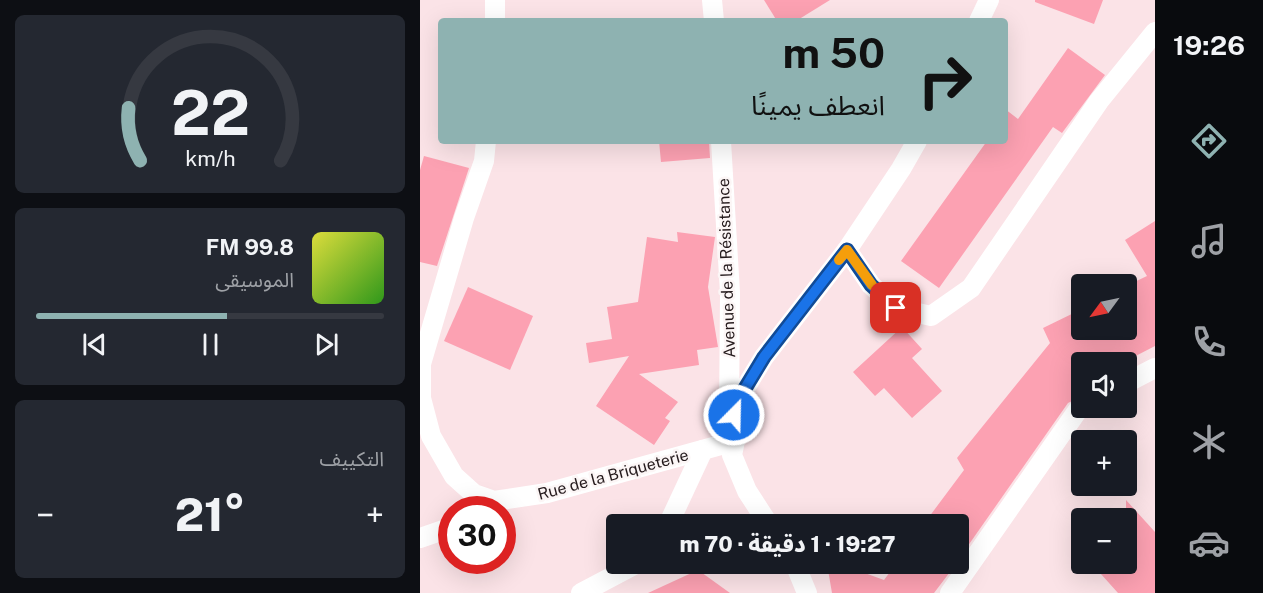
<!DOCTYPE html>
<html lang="ar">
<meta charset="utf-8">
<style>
body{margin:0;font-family:"Public Sans","Noto Sans Arabic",sans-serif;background:#242831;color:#f1f3f6;direction:rtl;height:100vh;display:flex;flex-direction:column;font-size:22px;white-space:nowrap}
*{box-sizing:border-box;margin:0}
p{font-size:20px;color:#9ea1a6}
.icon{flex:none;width:33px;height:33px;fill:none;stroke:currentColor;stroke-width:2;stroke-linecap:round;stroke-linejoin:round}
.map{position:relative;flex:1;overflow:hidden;direction:ltr}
.side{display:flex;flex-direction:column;gap:15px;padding:15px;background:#0d0f14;width:420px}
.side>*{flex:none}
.banner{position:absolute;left:18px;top:18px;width:570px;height:126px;border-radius:6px;box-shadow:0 6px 24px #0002;direction:rtl;background:#8eb2b1;color:#111;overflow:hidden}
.needle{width:39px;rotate:237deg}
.fabs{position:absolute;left:651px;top:274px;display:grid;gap:12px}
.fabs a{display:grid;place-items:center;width:66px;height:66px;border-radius:6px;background:#171b24;box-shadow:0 6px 24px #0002;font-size:30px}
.speed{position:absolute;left:18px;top:496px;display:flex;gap:12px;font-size:30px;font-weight:700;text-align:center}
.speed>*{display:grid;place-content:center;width:78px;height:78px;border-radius:50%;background:#171b24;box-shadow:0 6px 24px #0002;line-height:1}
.speed .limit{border:9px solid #d22;background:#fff;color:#111}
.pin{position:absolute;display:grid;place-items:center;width:51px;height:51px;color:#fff;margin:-26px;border-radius:12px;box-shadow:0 3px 9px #0006}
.me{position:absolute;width:66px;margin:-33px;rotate:23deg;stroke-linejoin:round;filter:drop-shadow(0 0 4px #0008)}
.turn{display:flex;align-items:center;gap:21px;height:126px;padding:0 24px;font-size:27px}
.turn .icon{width:78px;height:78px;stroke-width:2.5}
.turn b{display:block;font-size:42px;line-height:51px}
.big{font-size:45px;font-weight:800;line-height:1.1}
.side .tile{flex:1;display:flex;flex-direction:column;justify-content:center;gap:9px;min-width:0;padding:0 21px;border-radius:9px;background:#242831}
.side .dial{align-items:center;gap:0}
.dial svg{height:156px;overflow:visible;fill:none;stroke:#363941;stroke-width:7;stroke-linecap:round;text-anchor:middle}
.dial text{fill:#f1f3f6;stroke:none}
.song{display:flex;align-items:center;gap:18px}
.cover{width:72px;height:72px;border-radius:9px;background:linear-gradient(135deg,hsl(60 70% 55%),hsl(110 70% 35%))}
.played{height:6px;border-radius:3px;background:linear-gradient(90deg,#8eb2b1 55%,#363941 55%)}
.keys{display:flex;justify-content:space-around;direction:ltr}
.heat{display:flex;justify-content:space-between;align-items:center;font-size:33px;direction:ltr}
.trip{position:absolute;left:186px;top:514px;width:363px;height:60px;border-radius:6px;background:#171b24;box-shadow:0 6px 24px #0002;font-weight:800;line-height:60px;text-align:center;direction:rtl}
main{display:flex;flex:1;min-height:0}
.menu{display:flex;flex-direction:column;width:108px;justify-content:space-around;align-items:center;background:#090b0e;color:#9ea1a6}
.menu .icon{width:42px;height:42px}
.menu .current{color:#8eb2b1}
.menu b{font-size:27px;color:#f1f3f6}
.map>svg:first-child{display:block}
</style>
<main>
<nav class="menu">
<b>19:26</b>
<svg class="icon current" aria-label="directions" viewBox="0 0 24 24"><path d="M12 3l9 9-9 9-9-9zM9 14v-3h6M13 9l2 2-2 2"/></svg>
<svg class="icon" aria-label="music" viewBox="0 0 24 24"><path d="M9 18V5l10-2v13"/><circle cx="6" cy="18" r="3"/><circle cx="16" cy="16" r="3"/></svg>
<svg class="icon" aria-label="phone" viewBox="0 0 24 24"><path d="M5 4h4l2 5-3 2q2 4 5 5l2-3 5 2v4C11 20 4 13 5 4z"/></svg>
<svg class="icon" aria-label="climate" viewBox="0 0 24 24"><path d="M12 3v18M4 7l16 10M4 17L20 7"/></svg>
<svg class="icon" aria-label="car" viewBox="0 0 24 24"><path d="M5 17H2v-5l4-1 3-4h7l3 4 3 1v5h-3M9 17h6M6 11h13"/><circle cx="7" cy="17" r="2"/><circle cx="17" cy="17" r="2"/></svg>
</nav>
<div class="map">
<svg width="735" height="593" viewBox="0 0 735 593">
<rect width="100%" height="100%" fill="#fbe3e7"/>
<!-- building -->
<g fill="#fca1b2">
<path d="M344,0H410L376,21H357Z"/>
<path d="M615,0H683L674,24L615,2Z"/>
<path d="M648,48L685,75L642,133L633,127L519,288L481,261L567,141H585V109L598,119Z"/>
<path d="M239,141H289L290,158L241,162Z"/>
<path d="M4,156L49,168L17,266L0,262V170Z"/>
<path d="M735,221V346L702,363H662V396L648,403L538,560V525H503L544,470L537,458L630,343L623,328L662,309V330H706V286L727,276L705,240Z"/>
<path d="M257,232L295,237L288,287L298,347L277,350L279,365L219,374L258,402L245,418L250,421L234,445L176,406L209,356L169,363L166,343L192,339L187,307L218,302L227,237L258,242Z"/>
<path d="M48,287L113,316L90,370L24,341Z"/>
<path d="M482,327L502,349L492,358L522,391L492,418L464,388L455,396L433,372Z"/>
<path d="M706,500L735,532V593H698L672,564H706Z"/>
<path d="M407,564H420L464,580L476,564H536L514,593H412Z"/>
<path d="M278,570L310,593H228Z"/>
</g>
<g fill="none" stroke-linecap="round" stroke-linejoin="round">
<!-- street -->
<g stroke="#fff" stroke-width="20">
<path d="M75,0V21"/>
<path d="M292,0L294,21"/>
<path d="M559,21L569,0"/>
<path d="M66,141L64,161L44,218L1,364V398L11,436L34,476L54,494L74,501L127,493L315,441"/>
<path d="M301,141L310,293L309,414"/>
<path d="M427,250L451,285L476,308L511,316L551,288L679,101L735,32"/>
<path d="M706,383L735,368"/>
<path d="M248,525L283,450"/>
<path d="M349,525L327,491L312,455L315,441L309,430L318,400L344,357L427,250L481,169L497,141"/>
<path d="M0,538L32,527"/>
<path d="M375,564L387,593"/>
<path d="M161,593L216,564"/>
<path d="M530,593L658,410L662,408"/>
</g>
</g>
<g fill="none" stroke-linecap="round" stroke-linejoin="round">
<defs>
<path id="route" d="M314,415L318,400L344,357L427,250L451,285L476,308"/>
</defs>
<!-- route casing -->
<use href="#route" stroke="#114b97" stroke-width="15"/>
<!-- route -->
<use href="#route" stroke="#1a73e8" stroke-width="10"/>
<!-- slow -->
<path stroke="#f59e0b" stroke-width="10" d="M419,260L427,250L452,285"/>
</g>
<g text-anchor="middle" stroke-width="5" stroke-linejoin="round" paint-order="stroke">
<!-- street labels -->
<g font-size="16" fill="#241a1c" stroke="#fcf6f6">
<text transform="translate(306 268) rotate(-92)" y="6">Avenue de la Résistance</text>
<text transform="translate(193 474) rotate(-15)" y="6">Rue de la Briqueterie</text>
</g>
</g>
</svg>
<div class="fabs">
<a><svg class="needle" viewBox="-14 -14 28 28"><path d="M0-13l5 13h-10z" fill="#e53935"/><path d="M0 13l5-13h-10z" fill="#9ea1a6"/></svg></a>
<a><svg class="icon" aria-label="sound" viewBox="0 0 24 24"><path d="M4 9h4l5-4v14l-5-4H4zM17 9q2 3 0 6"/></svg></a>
<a>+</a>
<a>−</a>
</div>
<div class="speed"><div class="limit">30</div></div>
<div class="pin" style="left:476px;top:308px;background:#d93025"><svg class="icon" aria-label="arrive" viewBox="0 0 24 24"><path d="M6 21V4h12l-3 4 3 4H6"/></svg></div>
<svg class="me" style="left:314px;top:415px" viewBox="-20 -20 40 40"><circle r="17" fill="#1a73e8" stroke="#fff" stroke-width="3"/><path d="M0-11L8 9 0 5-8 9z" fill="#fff"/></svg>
<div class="trip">19:27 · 1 دقيقة · 70 m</div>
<div class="banner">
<div class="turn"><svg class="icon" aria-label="right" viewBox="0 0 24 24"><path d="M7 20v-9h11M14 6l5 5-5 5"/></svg><div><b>50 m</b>انعطف يمينًا</div></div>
</div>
</div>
<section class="side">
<div class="tile dial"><svg viewBox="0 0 100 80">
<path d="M14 69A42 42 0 1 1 86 69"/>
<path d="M14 69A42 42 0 0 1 8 42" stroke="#8eb2b1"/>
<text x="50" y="56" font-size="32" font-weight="700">22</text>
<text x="50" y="72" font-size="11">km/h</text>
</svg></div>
<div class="tile">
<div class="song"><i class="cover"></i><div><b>99.8 FM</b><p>الموسيقى</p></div></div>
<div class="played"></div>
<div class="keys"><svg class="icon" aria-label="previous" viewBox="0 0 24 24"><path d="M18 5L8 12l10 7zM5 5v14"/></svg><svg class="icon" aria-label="pause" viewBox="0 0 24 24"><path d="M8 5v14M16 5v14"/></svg><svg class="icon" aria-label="next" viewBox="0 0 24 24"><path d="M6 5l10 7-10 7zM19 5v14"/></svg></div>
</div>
<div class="tile"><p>التكييف</p>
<div class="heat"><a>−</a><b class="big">21°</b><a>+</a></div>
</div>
</section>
</main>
